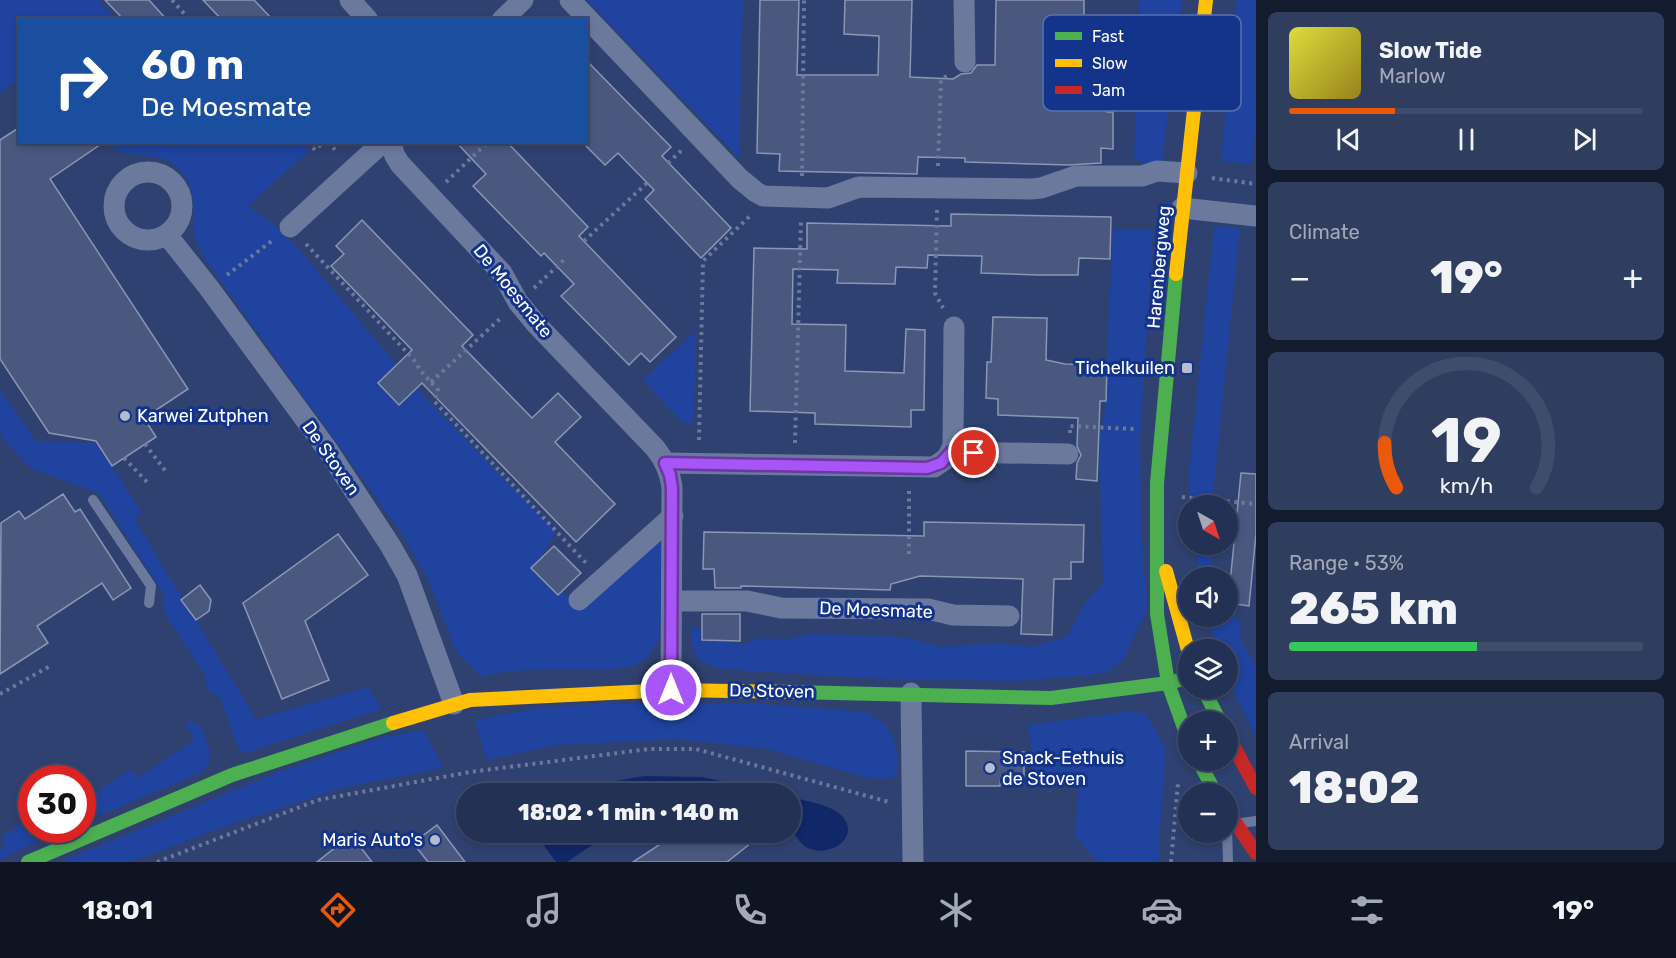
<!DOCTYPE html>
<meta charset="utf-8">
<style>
body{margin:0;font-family:Rubik,sans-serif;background:#2f3d5e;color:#f1f3f6;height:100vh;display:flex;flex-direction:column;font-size:22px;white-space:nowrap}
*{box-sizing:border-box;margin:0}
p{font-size:20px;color:#a3a9b8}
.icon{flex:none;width:33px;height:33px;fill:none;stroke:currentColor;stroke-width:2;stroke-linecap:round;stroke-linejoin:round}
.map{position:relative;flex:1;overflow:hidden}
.panel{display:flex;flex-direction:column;gap:12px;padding:12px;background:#131b2e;width:420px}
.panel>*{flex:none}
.banner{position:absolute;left:18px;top:18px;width:570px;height:126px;border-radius:0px;box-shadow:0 3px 9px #0003,0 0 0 2px #404c6b;background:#1a4fa0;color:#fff;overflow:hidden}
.needle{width:39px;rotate:141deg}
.buttons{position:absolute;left:1178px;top:495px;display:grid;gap:12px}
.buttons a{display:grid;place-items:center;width:60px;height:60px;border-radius:50%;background:#233154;box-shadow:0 3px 9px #0003,0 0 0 2px #404c6b;font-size:30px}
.speed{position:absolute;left:18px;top:765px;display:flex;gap:12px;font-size:30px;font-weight:700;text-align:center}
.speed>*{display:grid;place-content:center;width:78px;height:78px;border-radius:50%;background:#233154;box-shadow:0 3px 9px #0003,0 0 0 2px #404c6b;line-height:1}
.speed .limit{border:9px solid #d22;background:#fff;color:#111}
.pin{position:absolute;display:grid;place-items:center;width:51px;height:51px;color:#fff;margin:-26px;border:3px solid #fff;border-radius:50%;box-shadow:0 2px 6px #0007}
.me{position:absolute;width:66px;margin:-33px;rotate:0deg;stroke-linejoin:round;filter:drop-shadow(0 0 4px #0008)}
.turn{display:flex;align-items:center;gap:21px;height:126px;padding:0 24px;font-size:27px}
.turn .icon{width:78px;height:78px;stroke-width:2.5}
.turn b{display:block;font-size:42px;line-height:51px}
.big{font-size:45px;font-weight:800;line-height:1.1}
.panel .card{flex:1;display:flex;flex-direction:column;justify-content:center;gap:9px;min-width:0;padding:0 21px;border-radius:9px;background:#2f3d5e}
.panel .dial{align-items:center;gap:0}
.dial svg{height:156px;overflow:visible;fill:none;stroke:#404c6b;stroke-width:7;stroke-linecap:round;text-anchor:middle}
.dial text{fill:#f1f3f6;stroke:none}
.song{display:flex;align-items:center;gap:18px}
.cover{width:72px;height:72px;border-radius:9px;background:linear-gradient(135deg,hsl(60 70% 55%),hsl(50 70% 35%))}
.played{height:6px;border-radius:3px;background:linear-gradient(90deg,#ea580c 30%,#404c6b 30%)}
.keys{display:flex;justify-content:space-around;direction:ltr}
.heat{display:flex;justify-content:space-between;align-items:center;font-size:33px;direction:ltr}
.charge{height:9px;border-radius:4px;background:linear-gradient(90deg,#34c759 53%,#404c6b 0)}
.trip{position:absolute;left:456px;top:783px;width:345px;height:60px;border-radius:30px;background:#233154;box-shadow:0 3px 9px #0003,0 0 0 2px #404c6b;font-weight:800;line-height:60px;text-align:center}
.tabs{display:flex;height:96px;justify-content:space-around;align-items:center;background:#0e1422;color:#a3a9b8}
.tabs .icon{width:42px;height:42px}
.tabs .active{color:#ea580c}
.tabs b{font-size:27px;color:#f1f3f6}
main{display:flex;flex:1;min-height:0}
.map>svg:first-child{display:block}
</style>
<main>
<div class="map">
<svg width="1256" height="862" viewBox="0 0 1256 862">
<rect width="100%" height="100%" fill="#2f4170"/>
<!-- green -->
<g fill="#1f439e">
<path d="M0,0H98L116,19L20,20L19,78L0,93Z"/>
<path d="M587,0H743L739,158Z"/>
<path d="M1140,0H1183L1161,168L1146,164L1134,156Z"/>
<path d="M1237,0H1256V123L1252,164L1221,161Z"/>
<path d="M109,143H302L310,150L248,206L276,226L296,246L421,393L556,532L533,572L565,594L575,606L656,542L666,543L660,634C656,647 649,660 634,665C620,670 603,669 588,669C556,670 510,668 481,677L455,649L429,580L401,532L205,259C202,252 197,245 195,238C190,218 198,196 186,178C165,142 128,166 109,143Z"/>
<path d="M1220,226L1240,228L1212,505H1191L1189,474L1214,227Z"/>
<path d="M1113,230H1153L1140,442L1141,530L1147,600L1145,614L1124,658L1118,664L1108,672L1082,676L1012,681L892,679L750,671L717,668L699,660L693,648L691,625L722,641L744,645L758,638L787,639L812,634L904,637L941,647L997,643L1031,647L1063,638L1068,635L1085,603L1103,584L1099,436L1104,421Z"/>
<path d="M696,331L694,422L683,423L643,380Z"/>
<path d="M0,390L36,441L96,443L142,512L135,520L256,719L368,687L382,709L245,753L239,750L220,697C208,692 206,688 205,675L165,614L164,594L99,493L31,468L3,439L0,430Z"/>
<path d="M1195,545H1210L1214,577H1199Z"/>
<path d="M1227,602L1241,626L1240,638L1256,667V737L1227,676V650L1218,649L1207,617L1227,616Z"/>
<path d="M750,703L867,712C899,730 897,744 898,776L885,779L868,778L764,748L677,739L556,745L487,760L475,720L538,708L600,704Z"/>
<path d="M1130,711L1146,714L1166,750L1159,841V862H1098L1075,835L1079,785L1036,787L1028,725Z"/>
<path d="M191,721L201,727C208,744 216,756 203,772L93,818L83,815L82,794L87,799L131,769L137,778L195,740L185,724Z"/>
<path d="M424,730L443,768L341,788L232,824L130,862H60L271,775L384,737Z"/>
<path d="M31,817L32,830H55L50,835L0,860V849L6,845L2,837Z"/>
</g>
<!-- water -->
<g fill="#102768">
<path d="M644,776L702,777L777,793H551Z"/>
<path d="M791,797C805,801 828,804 840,814C864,836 829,860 806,847C800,843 795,835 791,829Z"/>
<path d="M535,833H610L567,862H556Z"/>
</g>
<!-- building -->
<g fill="#4a587f" stroke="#8a96b3" stroke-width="1.5">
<path d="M105,0H149L167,20H124Z"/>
<path d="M203,0H254L273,20H222Z"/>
<path d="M760,0H799L797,75H878L879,36L844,34L845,0H912L910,77L953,79L961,74L971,73L977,65H995L996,0H1084V54L1109,55L1107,112H1113V149L1101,148V163L1069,165L1001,163L965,162V158L918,157L917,174L779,171L780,154L757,153Z"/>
<path d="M586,60L671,147L662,156L731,228L701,258L645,199L654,190L618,153L605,165L586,146Z"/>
<path d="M20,127V142H104L50,179L188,389L144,418L156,437L112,466L96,441L49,433L0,359V140Z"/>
<path d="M456,142H507L588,227L579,236L676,337L650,362L641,353L629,365L561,296L574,284L544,253L541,256L473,186L486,174Z"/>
<path d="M951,214L1111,217L1110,259L1079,258L1078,275H1039L981,273L982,256L928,255L927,268L896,267L895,284L837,283L838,270L793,269L792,324L846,325L845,371L904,373L906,329L925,330L924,410H911V427L815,424V413L750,411L754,248L807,249V223L951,226Z"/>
<path d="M362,220L473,335L462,346L532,418L558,393L581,417L555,442L615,504L576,542L422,383L399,405L378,383L412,350L331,266L344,254L336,246Z"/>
<path d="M993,317L1047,318L1046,360L1065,364L1107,365L1106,401H1100L1097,481L1076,479L1077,463L1081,455L1077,446L1078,418L998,415V399L986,398L987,362H991Z"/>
<path d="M1241,473L1256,474V534L1249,606L1228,603Z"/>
<path d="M63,494L75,512L80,509L131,588L113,600L102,583L37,626L48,643L0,674L1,523L19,511L25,519Z"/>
<path d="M924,522L1084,525L1083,562H1071V579H1054L1052,635L1021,634L1023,579L920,576L891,584L890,590L741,586V588H715L714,569H703L704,532L924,536Z"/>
<path d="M338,534L368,575L305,621L329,680L282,699L243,603Z"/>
<path d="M554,546L581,573L558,595L531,568Z"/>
<path d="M200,585L211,600L209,611L196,620L181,600Z"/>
<path d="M702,614H740V641L702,640Z"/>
<path d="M966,751L1024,752V776H1001L1000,786H966Z"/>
<path d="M437,825L465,862H428L413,843Z"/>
<path d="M685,832H765L727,862H633L665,841Z"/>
<path d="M351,835L372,862H317Z"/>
</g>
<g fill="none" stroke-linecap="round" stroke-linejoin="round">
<!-- path -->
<g stroke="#6b799d" stroke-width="4" stroke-dasharray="3 4.5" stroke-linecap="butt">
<path d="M172,0L190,20"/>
<path d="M308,142L315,150L324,142"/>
<path d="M328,142L338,153"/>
<path d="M668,163L683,149"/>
<path d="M938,166L941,80L948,75"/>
<path d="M802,176L804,0"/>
<path d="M1212,178L1256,184"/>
<path d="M446,182L488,142"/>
<path d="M937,210L935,293L943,308"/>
<path d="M584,241L647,183"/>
<path d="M306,244L414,360L420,370L438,390L434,401L586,563"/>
<path d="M227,275L273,240"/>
<path d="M534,288L566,258"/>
<path d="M431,382L502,317"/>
<path d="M1070,433V426L1134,429V432"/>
<path d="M699,440L703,261L750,216"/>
<path d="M795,443L801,220"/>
<path d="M145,444L167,473"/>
<path d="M124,458L150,485"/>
<path d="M1182,497L1256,504"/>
<path d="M909,554V489"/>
<path d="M0,694L52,665"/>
<path d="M157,862L318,800L470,772L649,749H696L889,802"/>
<path d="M1171,862L1178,783"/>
</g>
<!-- lane -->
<g stroke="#6b799d" stroke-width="10">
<path d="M93,500L151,586L149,603"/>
<path d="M1228,862L1227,825L1256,821"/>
</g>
<!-- street -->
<g stroke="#6b799d" stroke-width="21">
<path d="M350,0L368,20"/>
<path d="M570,0L740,179L756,192L763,196L828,198L859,187L1031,189L1041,188L1076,176H1142L1157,171L1187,173"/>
<path d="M964,0L965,62"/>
<path d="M502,20L523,0"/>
<path d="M390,142L395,156L400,164L502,273L518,302L537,325L655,448C665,460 670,472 672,487L671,690"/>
<circle cx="148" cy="206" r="34"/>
<path d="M1182,208L1256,216"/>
<path d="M290,227L383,142"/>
<path d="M167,235L209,288L327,449L390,545L407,575L454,704"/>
<path d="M951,452L1068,454"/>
<path d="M665,463L934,467L947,458L953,446L954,327"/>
<path d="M579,600L673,516"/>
<path d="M672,601H747L781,608L928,609L953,615L1009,616"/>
<path d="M911,693L913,862"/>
</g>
<!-- fast -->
<g stroke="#4caf50" stroke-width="14">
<path d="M1176,274L1157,483V614L1168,683L1188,739"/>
<path d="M1203,688L1220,722"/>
<path d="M792,692L1051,698L1168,683L1188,678"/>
<path d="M1198,760L1216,794"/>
<path d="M28,862L232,775L393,723"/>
</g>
<!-- slow -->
<g stroke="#ffc107" stroke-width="14">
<path d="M1176,274L1206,0"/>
<path d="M1166,571L1188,650"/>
<path d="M393,723L470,700L671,690L792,692"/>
</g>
<!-- jam -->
<g stroke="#c62828" stroke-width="14">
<path d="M1227,734L1256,788"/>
<path d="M1227,810L1256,853"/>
</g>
</g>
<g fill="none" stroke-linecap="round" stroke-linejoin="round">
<defs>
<path id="route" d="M671,690L672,488L670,475L665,463L927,468L941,463L951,452L974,453"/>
</defs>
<!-- route casing -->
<use href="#route" stroke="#6d37a1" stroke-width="15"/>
<!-- route -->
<use href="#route" stroke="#a855f7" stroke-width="10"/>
</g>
<!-- markers -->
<g fill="#b6bccd" stroke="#14348b" stroke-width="2">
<rect x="1181" y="362" width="12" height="12" rx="3"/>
<circle cx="125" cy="416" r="6"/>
<circle cx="990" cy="768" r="6"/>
<circle cx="435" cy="840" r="6"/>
</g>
<g text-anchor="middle" stroke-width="6" stroke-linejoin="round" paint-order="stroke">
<!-- street labels -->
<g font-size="18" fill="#fff" stroke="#14348b">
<text transform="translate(1159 267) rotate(-85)" y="6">Harenbergweg</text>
<text transform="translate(513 291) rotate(51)" y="6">De Moesmate</text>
<text transform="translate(331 458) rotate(55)" y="6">De Stoven</text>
<text transform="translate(876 610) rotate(2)" y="6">De Moesmate</text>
<text transform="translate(772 691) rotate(1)" y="6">De Stoven</text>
</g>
<!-- poi labels -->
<g font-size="18" fill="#fff" stroke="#14348b" text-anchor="end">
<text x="1175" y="374">Tichelkuilen</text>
<text x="137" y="422" text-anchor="start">Karwei Zutphen</text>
<text x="1002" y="764" text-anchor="start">Snack-Eethuis<tspan x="1002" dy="21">de Stoven</tspan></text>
<text x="423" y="846">Maris Auto's</text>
</g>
</g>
<!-- legend -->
<rect x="1043" y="15" width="198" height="96" rx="9" fill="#14348b" stroke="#5a71ae" stroke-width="1.5"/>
<rect x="1055" y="32" width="27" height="8" fill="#4caf50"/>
<rect x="1055" y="59" width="27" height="8" fill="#ffc107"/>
<rect x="1055" y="86" width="27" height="8" fill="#c62828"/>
<g font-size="16" fill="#fff">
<text x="1092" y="42">Fast</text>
<text x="1092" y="69">Slow</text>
<text x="1092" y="96">Jam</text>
</g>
</svg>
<div class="buttons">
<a><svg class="needle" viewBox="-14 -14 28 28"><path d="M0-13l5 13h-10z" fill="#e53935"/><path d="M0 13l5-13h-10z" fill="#a3a9b8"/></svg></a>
<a><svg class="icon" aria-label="sound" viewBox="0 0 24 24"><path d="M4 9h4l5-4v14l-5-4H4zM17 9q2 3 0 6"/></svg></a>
<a><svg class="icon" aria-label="layers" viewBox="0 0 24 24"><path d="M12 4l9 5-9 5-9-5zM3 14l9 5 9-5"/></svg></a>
<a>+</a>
<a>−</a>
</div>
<div class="speed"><div class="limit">30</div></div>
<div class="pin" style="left:974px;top:453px;background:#d93025"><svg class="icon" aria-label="arrive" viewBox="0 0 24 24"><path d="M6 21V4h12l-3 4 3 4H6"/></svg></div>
<svg class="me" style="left:671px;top:690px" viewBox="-20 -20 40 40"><circle r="17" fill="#a855f7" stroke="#fff" stroke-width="3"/><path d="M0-11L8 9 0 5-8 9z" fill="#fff"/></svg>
<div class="trip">18:02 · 1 min · 140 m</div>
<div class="banner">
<div class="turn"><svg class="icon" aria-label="right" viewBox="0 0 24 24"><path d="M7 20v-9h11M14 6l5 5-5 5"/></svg><div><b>60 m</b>De Moesmate</div></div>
</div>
</div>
<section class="panel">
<div class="card">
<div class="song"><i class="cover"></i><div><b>Slow Tide</b><p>Marlow</p></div></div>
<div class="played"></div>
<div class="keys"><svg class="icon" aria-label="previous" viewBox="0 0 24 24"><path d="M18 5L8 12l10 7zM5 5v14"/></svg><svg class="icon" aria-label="pause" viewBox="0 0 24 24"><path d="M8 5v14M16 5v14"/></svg><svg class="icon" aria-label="next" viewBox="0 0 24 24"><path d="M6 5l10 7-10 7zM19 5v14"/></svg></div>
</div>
<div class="card"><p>Climate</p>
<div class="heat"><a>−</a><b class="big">19°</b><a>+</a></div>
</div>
<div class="card dial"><svg viewBox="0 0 100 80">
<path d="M14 69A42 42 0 1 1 86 69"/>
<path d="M14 69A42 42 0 0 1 8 46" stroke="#ea580c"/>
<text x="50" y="56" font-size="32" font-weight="700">19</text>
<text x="50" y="72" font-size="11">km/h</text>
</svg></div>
<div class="card"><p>Range · 53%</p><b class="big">265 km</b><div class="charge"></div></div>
<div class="card"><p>Arrival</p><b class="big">18:02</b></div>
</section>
</main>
<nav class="tabs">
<b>18:01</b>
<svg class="icon active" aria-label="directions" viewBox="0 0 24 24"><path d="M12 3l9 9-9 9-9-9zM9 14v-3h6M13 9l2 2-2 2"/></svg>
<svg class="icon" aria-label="music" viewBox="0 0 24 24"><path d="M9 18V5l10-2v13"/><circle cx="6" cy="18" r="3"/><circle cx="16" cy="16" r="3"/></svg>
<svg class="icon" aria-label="phone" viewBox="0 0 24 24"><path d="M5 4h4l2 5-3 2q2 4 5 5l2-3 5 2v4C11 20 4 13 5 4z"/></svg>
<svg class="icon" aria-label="climate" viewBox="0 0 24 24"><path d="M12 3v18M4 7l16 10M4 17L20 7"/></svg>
<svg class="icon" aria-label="car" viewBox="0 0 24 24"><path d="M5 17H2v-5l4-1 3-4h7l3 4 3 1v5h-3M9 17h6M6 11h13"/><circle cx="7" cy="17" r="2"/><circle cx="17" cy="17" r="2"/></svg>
<svg class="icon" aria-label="filters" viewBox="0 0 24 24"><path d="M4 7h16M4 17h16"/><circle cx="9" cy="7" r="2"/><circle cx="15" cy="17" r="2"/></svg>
<b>19°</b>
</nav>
